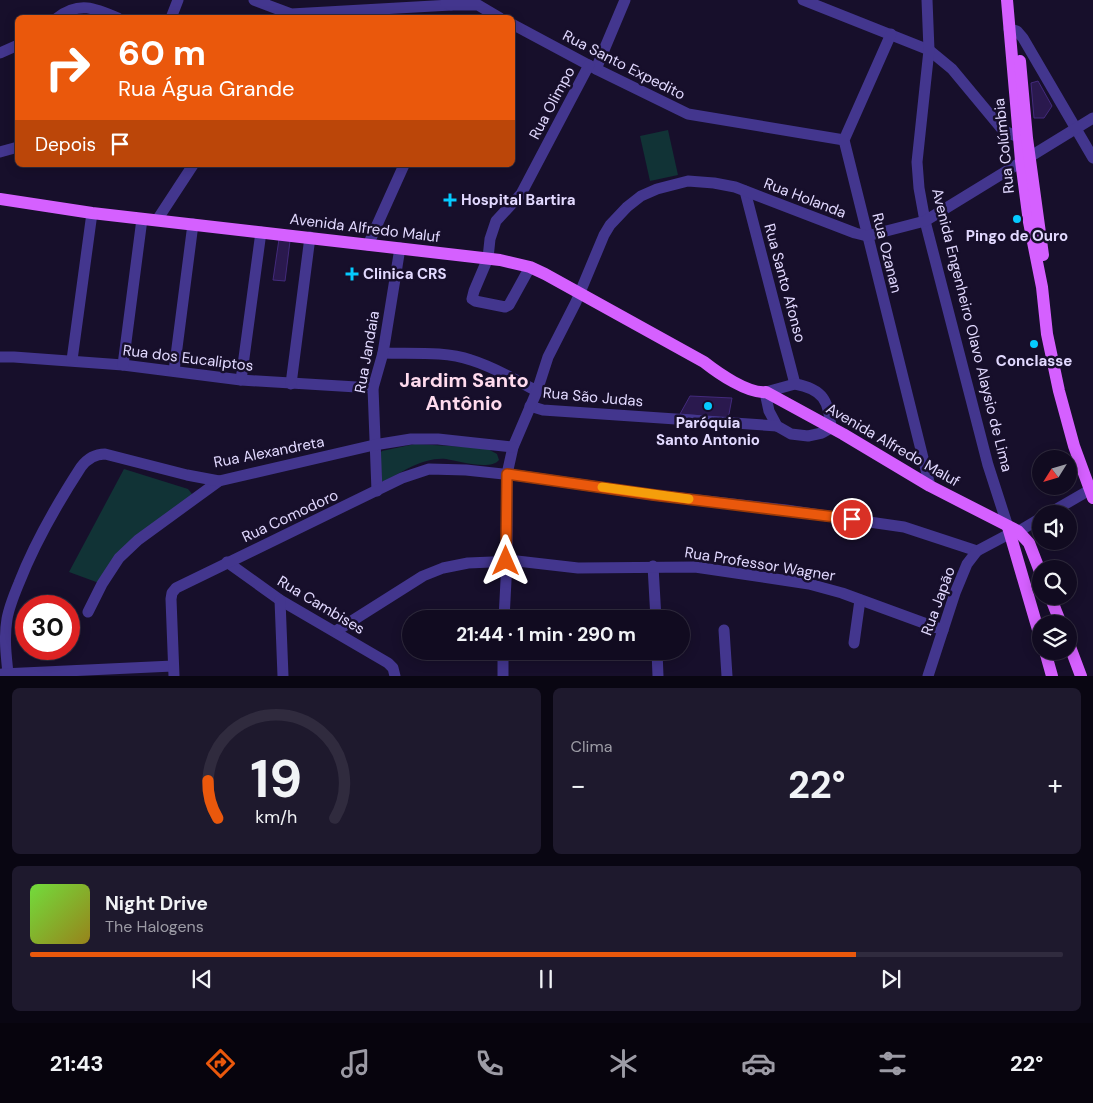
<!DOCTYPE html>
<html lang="pt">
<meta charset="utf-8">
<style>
body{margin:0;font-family:"DM Sans",sans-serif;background:#1e192d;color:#f1f3f6;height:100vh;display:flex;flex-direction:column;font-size:19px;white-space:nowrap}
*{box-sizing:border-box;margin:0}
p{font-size:16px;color:#9c9ba5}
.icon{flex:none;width:28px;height:28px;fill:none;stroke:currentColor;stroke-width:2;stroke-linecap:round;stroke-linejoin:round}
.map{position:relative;height:676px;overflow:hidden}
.side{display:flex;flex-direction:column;gap:12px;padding:12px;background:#090612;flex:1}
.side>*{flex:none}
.guide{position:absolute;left:15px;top:15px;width:500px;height:152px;border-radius:8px;box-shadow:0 2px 12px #0003,0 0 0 1px #302b3e;background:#ea580c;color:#fff;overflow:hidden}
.needle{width:32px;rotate:233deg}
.fabs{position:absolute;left:1032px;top:450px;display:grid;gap:10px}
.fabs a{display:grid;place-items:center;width:45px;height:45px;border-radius:50%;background:#110b20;box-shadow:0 2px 12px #0003,0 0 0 1px #302b3e;font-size:25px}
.speed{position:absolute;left:15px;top:595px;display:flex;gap:10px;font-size:25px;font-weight:700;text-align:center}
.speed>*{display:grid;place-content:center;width:65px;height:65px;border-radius:50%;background:#110b20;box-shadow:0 2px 12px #0003,0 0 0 1px #302b3e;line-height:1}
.speed .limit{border:8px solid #d22;background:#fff;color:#111}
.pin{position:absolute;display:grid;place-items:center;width:42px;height:42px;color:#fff;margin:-21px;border:2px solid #fff;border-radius:50%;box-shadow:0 1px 5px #0007}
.me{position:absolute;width:55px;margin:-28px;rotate:0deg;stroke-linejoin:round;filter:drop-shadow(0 0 4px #0008)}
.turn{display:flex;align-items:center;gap:18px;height:105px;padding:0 20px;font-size:22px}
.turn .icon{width:65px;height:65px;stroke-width:2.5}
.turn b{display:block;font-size:35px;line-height:42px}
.then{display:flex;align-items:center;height:48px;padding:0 20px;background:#0003;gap:10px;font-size:19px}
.big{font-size:38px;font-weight:700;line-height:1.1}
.side .tile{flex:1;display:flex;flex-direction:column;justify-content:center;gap:8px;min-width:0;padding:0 18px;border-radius:8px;background:#1e192d}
.side .dial{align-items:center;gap:0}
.dial svg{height:130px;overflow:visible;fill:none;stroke:#302b3e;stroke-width:7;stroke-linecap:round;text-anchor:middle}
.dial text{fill:#f1f3f6;stroke:none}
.song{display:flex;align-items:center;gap:15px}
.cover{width:60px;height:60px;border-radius:8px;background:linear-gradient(135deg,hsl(100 70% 55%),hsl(50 70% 35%))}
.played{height:5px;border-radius:2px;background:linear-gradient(90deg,#ea580c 80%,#302b3e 80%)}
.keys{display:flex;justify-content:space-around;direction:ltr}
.heat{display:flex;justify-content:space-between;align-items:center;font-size:28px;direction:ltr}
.side .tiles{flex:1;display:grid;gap:12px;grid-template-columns:1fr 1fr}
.tile:last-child{grid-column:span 2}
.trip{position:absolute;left:402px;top:610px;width:288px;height:50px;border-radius:25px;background:#110b20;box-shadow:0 2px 12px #0003,0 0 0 1px #302b3e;font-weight:700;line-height:50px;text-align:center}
.tabs{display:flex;height:80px;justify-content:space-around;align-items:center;background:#07040d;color:#9c9ba5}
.tabs .icon{width:35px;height:35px}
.tabs .selected{color:#ea580c}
.tabs b{font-size:22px;color:#f1f3f6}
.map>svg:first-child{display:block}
</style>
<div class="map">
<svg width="1093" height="676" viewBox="0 0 1093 676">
<rect width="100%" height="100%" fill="#170f2b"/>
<!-- green -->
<g fill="#113336">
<path d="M668,130L678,175L650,181L640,136Z"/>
<path d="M415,444L486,448L497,454L499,460C490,471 459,461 446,459C424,457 404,471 385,481H382L380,453L382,451Z"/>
<path d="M124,469L188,489L192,494L99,583L69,572Z"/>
</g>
<!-- building -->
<g fill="#2a194e" stroke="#432a7c">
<path d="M1038,81L1052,106L1044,118H1034L1031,83Z"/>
<path d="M279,239L290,241L285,281L273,280Z"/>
<path d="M690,396L732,398L729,414L725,418L680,414Z"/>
</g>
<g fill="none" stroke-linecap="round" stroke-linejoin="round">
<!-- minor -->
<g stroke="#43368e" stroke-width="11">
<path d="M254,0L291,14L451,5"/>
<path d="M803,0L929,50L952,69L1001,128L1007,132L1018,137"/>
<path d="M927,0L929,50L917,162L919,188L925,221L988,465L1008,527"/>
<path d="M446,3L451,5H478L500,18"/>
<path d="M57,18C79,1 95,8 118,18"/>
<path d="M171,18L178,0"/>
<path d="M512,24L596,69L688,114L844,140"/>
<path d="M1009,29L1017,31L1023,38L1093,158"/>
<path d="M891,34L844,140L930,486"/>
<path d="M0,53L18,45"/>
<path d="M596,69L625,0"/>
<path d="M0,152L18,147"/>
<path d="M745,191L795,384"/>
<path d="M157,220L193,165"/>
<path d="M368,245L404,165"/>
<path d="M530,267L509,305L505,307L475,301L472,299L474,291L488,258L490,239L496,221L521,194L589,65"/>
<path d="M383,353C412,354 444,351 471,360C494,367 516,380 537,391"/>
<path d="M0,357H14L123,365L241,380L373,388"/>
<path d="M72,360L92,213"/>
<path d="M123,365L142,219"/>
<path d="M174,371L193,224"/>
<path d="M241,380L261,232"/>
<path d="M291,384L310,237"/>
<path d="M795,384C823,389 829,401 831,428L822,433L808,436L791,434L777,426L769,411L766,397V392Z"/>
<path d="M530,406L543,410L777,426"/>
<path d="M377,491L373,388L383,353L400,248"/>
<path d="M1048,514L1093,488"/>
<path d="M227,562L280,600L388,663L393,668L395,676"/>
<path d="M653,566L656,619"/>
<path d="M280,600L283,676"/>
<path d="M88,612L102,584L119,558L138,540L219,481"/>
<path d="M504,619L507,561V474L513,447L537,391L548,357L576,302L604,235L610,225L627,207L641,196L657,189L688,181L714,183L735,187L855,233L867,236L925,221L1093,118"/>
<path d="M564,619L585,617"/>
<path d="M724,630L727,676"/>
<path d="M336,631L423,576L443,568L468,563L517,561L578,568L695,567L809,584L842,593L943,630"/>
<path d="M854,643L860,600"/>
<path d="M657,651L658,676"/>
<path d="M8,673C6,655 4,637 7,619C9,607 14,595 19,583C35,542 57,504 81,467C87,459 94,454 105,454L187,475L219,481L374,445L411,439H438L513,447"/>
<path d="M2,674L173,666"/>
<path d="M174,676L171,599L172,593L176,588L402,478L429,469L466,470L522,476L654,495L786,510L904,527L977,551"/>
<path d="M503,676V651"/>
<path d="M928,676L955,593L967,564L977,551L1009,534H1014L1041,518"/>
</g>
<!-- major -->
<g stroke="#d560ff" stroke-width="12">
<path d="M1007,0L1021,161L1029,222L1042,287L1047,334L1059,391L1074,446L1093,498"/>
<path d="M1020,61L1027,138L1043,255"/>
<path d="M0,199L92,213L500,260L530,267L545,274L704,362C718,373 748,394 766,392L843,434L930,486L1018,531L1029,543L1041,574"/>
<path d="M1008,527L1041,640"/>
<path d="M1050,596L1061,624"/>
<path d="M1069,644L1081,676"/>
<path d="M1045,651L1052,676"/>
</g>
</g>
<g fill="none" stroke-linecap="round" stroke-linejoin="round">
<defs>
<path id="route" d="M506,561L507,474L654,495L852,519"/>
</defs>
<!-- route casing -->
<use href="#route" stroke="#983908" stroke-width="12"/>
<!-- route -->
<use href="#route" stroke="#ea580c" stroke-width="9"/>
<!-- slow -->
<path stroke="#f59e0b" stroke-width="9" d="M602,487L689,499"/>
</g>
<!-- markers -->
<g fill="#05caff" stroke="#170f2b" stroke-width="2">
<path d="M447.5 192.5h5v5h5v5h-5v5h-5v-5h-5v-5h5z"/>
<circle cx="1017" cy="219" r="5"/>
<path d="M349.5 266.5h5v5h5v5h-5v5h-5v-5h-5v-5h5z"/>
<circle cx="1034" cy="344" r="5"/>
<circle cx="708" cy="406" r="5"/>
</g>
<g text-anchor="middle" stroke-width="5" stroke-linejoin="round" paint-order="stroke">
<!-- street labels -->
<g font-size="15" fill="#e2d9ff" stroke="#170f2b">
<text transform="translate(624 65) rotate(27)" y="5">Rua Santo Expedito</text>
<text transform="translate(552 103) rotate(-62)" y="5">Rua Olimpo</text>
<text transform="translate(1004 146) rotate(-96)" y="5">Rua Colúmbia</text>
<text transform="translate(805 198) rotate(21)" y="5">Rua Holanda</text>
<text transform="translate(365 228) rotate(7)" y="5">Avenida Alfredo Maluf</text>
<text transform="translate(887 253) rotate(76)" y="5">Rua Ozanan</text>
<text transform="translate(785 283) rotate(75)" y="5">Rua Santo Afonso</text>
<text transform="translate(972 330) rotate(76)" y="5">Avenida Engenheiro Olavo Alaysio de Lima</text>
<text transform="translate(367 352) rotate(-80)" y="5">Rua Jandaia</text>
<text transform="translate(188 358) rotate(7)" y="5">Rua dos Eucaliptos</text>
<text transform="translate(593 397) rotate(5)" y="5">Rua São Judas</text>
<text transform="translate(893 445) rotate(30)" y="5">Avenida Alfredo Maluf</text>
<text transform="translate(269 452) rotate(-11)" y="5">Rua Alexandreta</text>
<text transform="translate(290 516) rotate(-25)" y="5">Rua Comodoro</text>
<text transform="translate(760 564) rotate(9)" y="5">Rua Professor Wagner</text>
<text transform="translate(938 601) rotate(-70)" y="5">Rua Japão</text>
<text transform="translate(321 605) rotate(31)" y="5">Rua Cambises</text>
</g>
<!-- poi labels -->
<g font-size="15" font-weight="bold" fill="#e2d9ff" stroke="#170f2b">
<text x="461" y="205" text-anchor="start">Hospital Bartira</text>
<text x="1017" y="241">Pingo de Ouro</text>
<text x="363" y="279" text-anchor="start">Clinica CRS</text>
<text x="1034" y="366">Conclasse</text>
<text x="708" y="428">Paróquia<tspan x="708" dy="17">Santo Antonio</tspan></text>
</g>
<!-- district labels -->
<g font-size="20" font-weight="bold" fill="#ffdbee" stroke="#170f2b">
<text x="464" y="387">Jardim Santo<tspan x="464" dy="23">Antônio</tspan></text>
</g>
</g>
</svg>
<div class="fabs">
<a><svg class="needle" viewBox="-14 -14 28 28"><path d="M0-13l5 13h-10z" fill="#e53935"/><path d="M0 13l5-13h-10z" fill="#9c9ba5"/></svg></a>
<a><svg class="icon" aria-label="sound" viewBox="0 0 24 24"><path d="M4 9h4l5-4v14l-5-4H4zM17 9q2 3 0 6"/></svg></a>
<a><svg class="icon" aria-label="search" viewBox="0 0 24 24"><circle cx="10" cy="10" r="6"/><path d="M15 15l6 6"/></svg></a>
<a><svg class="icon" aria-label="layers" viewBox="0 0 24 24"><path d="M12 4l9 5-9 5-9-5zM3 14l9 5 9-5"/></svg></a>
</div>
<div class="speed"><div class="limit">30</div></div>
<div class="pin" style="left:852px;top:519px;background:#d93025"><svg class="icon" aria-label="arrive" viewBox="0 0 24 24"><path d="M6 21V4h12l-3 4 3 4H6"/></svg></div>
<svg class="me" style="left:506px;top:561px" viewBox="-20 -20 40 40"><path d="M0-17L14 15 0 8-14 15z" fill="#ea580c" stroke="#fff" stroke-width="4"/></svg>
<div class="trip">21:44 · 1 min · 290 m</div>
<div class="guide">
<div class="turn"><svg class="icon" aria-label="right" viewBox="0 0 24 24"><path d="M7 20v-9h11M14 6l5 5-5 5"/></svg><div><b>60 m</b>Rua Água Grande</div></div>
<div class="then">Depois<svg class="icon" aria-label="arrive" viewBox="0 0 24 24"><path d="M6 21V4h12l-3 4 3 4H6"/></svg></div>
</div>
</div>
<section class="side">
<div class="tiles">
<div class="tile dial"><svg viewBox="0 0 100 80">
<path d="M14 69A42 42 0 1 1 86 69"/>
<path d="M14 69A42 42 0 0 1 8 46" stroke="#ea580c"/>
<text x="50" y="56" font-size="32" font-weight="700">19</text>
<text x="50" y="72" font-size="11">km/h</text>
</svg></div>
<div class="tile"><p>Clima</p>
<div class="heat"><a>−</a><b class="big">22°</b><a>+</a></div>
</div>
<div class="tile">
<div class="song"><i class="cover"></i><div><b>Night Drive</b><p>The Halogens</p></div></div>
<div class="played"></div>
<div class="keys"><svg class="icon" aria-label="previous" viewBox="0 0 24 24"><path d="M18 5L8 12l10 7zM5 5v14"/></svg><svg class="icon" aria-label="pause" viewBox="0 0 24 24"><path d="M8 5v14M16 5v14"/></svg><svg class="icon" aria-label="next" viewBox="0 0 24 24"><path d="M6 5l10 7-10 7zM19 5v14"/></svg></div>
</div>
</div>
</section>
<nav class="tabs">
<b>21:43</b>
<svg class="icon selected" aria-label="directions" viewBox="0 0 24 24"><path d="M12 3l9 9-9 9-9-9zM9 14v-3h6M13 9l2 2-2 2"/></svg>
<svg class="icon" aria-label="music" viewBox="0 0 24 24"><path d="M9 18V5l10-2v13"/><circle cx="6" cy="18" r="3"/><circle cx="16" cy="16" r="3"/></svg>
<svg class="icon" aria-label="phone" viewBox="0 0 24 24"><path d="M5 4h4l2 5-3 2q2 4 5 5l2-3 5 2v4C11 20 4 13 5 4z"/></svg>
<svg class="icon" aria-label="climate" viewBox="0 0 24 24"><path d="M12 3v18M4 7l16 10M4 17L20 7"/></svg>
<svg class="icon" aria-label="car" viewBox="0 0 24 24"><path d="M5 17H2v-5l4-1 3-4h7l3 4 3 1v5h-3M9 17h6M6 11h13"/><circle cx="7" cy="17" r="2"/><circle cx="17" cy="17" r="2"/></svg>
<svg class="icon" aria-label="filters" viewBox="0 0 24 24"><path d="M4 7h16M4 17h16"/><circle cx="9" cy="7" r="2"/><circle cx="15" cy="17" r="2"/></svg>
<b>22°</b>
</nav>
